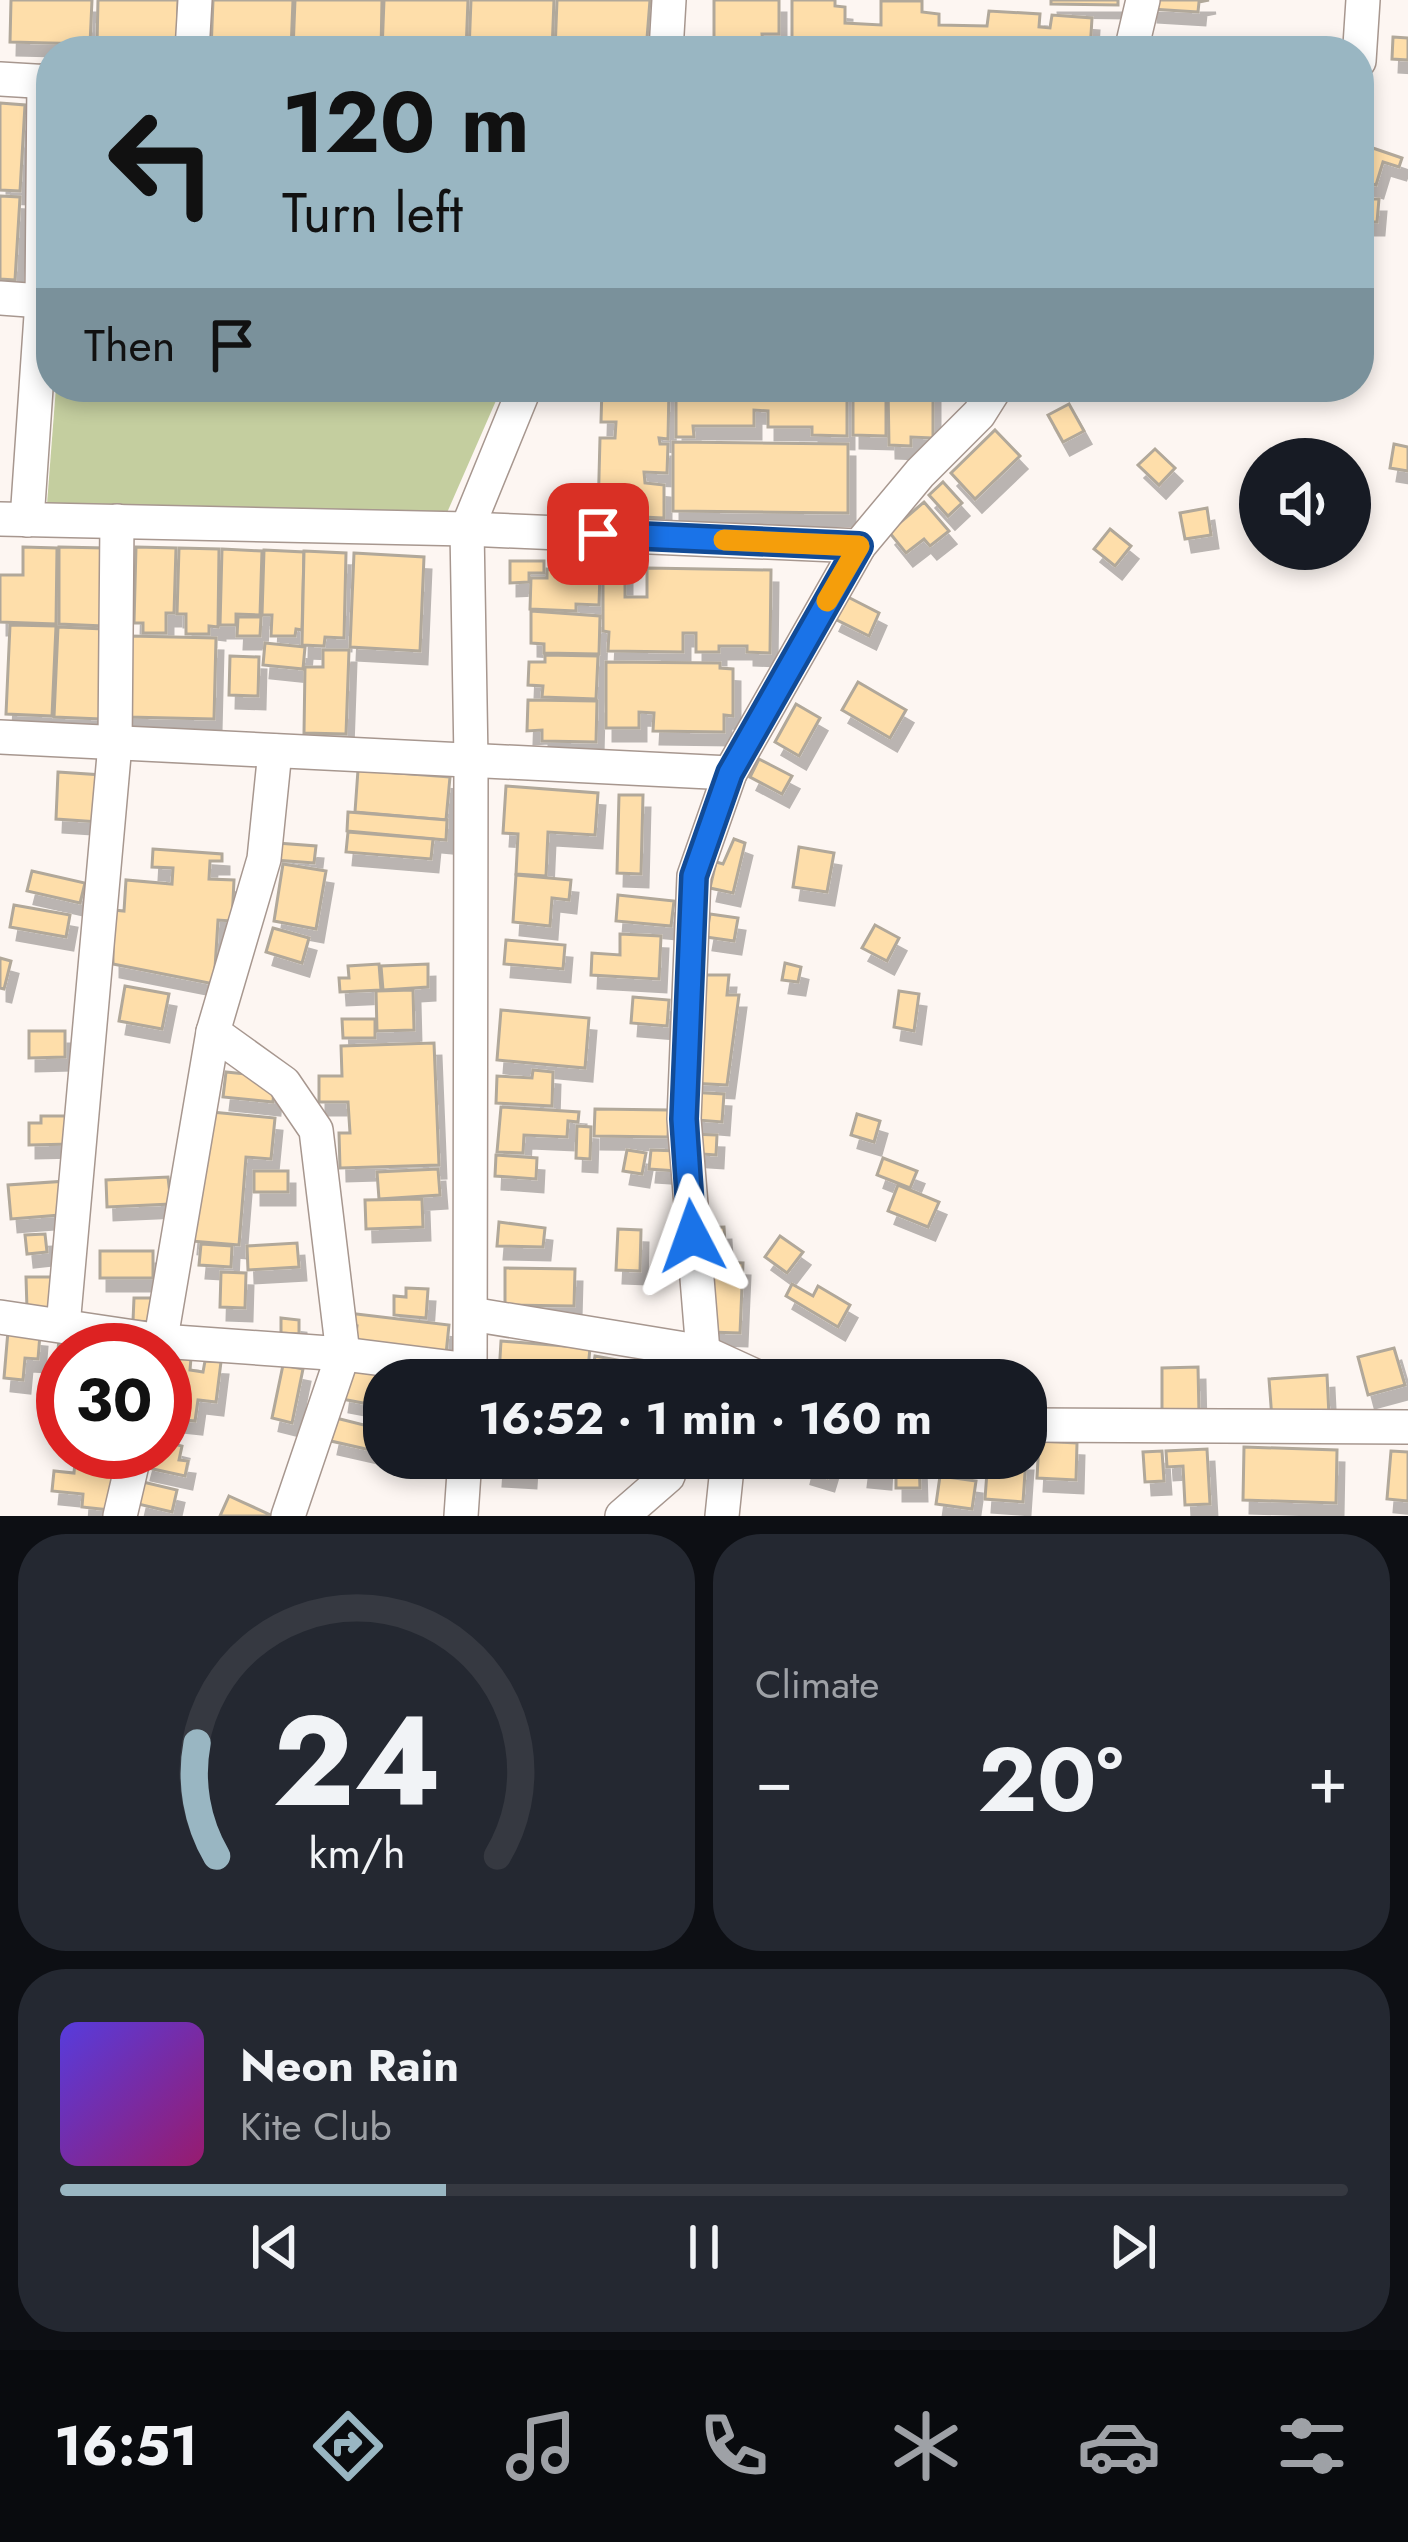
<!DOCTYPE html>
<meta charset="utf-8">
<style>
body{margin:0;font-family:Jost,sans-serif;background:#242831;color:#f1f3f6;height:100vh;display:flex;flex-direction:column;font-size:45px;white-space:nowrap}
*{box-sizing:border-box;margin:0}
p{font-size:39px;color:#9ea1a6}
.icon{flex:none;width:66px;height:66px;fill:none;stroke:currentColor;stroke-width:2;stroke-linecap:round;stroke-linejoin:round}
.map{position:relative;height:1516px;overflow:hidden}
.side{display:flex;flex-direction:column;gap:18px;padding:18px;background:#0d0f14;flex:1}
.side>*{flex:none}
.banner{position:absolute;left:36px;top:36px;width:1338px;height:366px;border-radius:48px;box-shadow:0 6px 18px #0003;background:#99b6c2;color:#111;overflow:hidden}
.controls{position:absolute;left:1239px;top:438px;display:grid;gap:24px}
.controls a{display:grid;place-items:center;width:132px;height:132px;border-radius:50%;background:#171b24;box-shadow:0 6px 18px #0003;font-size:60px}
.speed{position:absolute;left:36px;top:1323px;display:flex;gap:24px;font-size:60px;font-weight:700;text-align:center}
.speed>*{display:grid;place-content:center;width:156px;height:156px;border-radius:50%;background:#171b24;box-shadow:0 6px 18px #0003;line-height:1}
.speed .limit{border:18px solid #d22;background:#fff;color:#111}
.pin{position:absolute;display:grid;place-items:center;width:102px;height:102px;color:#fff;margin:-51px;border-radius:24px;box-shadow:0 6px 18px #0006}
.me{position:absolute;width:132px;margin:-66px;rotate:356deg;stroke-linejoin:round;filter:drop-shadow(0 0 9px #0008)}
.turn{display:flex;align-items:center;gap:42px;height:252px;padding:0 48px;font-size:54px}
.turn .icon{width:156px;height:156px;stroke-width:2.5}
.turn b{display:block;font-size:84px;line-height:102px}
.then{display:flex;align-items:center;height:114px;padding:0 48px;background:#0003;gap:24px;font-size:45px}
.big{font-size:90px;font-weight:700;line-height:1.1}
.side .tile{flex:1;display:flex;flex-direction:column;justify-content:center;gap:18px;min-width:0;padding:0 42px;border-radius:48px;background:#242831}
.side .dial{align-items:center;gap:0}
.dial svg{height:312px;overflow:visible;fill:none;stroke:#363941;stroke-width:7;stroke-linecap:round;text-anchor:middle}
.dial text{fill:#f1f3f6;stroke:none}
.song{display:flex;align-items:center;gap:36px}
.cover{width:144px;height:144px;border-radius:18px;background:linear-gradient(135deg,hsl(250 70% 55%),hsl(320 70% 35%))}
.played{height:12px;border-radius:6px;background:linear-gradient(90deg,#99b6c2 30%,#363941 30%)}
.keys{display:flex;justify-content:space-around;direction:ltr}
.heat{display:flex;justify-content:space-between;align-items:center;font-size:66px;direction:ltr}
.side .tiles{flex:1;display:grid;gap:18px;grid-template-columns:1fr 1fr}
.tile:last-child{grid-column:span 2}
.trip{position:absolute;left:363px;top:1359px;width:684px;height:120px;border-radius:48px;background:#171b24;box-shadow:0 6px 18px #0003;font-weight:700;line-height:120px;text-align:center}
.menu{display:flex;height:192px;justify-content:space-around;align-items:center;background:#090b0e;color:#9ea1a6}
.menu .icon{width:84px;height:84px}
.menu .current{color:#99b6c2}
.menu b{font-size:54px;color:#f1f3f6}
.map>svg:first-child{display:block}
</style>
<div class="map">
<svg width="1408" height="1516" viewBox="0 0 1408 1516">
<defs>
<filter id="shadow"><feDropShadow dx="7" dy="13" stdDeviation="0" flood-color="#0004"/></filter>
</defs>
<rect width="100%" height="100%" fill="#fdf6f2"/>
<!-- green -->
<path fill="#c4ce9f" d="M56,387H502L446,515L47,504Z"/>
<!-- building -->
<g fill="#fedeaa" stroke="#b1a89a" stroke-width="3" filter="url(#shadow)">
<path d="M11,0H92L90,44L10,42Z"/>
<path d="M98,0H178L177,48L97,45Z"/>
<path d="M213,0H293L291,51H211Z"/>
<path d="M295,0H382L381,51L293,50Z"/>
<path d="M384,0H468L466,51H382Z"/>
<path d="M471,0H554L552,51H469Z"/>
<path d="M557,0H650L646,51H555Z"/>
<path d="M714,0H779V34H762L763,45L784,46V51H714Z"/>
<path d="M792,0H835V6L845,7V23L881,25V1H922V12L939,14V25L987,26L989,11L1040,14L1039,27L1050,28L1052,15L1092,18L1090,51H792Z"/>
<path d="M1051,0H1118V5L1051,4Z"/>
<path d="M1152,0H1209L1199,2L1198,12L1151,9Z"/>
<path d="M1393,37L1408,38V60L1392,59Z"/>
<path d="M1330,40L1332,51H1295L1294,46Z"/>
<path d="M0,103L25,105L20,191L0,190Z"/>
<path d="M1364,145L1402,158L1399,167L1383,162L1376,185L1359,180Z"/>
<path d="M0,196L20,197L15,280L0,279Z"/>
<path d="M1359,199H1379L1377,222H1359Z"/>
<path d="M602,387H669L668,439L659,438L660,444H668L667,473L644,472L645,483L664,485V518L598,515L600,438H615L616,422H601Z"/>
<path d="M676,387H847V436L812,435V427H768V411L754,410V426H693L694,437H676Z"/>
<path d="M853,387H886V436L853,435Z"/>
<path d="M888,387H933V438L911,437V446L889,445Z"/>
<path d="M1069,404L1084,431L1063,442L1048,415Z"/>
<path d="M995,430L1020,456L975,499L951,473Z"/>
<path d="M673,442L848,444V513L673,511Z"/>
<path d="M1394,444L1408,447V471L1390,468Z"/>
<path d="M1155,449L1175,468L1159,485L1138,465Z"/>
<path d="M943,482L962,503L948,516L929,495Z"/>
<path d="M924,502L949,531L930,546L924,539L906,553L889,532Z"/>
<path d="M1207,508L1211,535L1185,539L1180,513Z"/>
<path d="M1110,529L1131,546L1115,566L1094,549Z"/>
<path d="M23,547L57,548L56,624L0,622V575H23Z"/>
<path d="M59,547L105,548L104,626L59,624Z"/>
<path d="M136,547L176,548L174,613H166V633H143V623H134Z"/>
<path d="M179,548L219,549L218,627L209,626V634H186V614H177Z"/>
<path d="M222,549L262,551L260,615L236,614V625H220Z"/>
<path d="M264,550L304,552L302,630L296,629L295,636H271L272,615H262Z"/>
<path d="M304,551L346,553L344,638L325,637L324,646L302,645Z"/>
<path d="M354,553L424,557L420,651L350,647Z"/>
<path d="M510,561H544V573H529V582L510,583Z"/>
<path d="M647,568L771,570L770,653L747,652V646H719V652H696V633H683V652L608,651L609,632L603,631V570H625V597H647Z"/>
<path d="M547,569L600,571L599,605L576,604V611L530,609L531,578H547Z"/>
<path d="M844,595L879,613L869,636L833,618Z"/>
<path d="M531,611L600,616L599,654L544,653V644L531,643Z"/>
<path d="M238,617H261L260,636H237Z"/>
<path d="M10,625L56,626L52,716L6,714Z"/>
<path d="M58,627L104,629L101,719L54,717Z"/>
<path d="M130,636L216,638L214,719L127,717Z"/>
<path d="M265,643L305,647L303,669L263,665Z"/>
<path d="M323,650H349L346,734L304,733L305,667H323Z"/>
<path d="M545,655L598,656L596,699L542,697L543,686L528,685L529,662H545Z"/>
<path d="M230,656L259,657L258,696L229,695Z"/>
<path d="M606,662L720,663V668L733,669V716L724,715V732L653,731L654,713L639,712V728H606Z"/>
<path d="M858,682L906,710L890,738L842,710Z"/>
<path d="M528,700L597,701L596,742L542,741V730L527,731Z"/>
<path d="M796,704L820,718L799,756L775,742Z"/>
<path d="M759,759L792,776L782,794L750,777Z"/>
<path d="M358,770L450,777L446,820L355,812Z"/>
<path d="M58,772L102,775L99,822L56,819Z"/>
<path d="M506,786L598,793L595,835L548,832L546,876L516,874L518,834L503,833Z"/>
<path d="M619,795H643L641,874L617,873Z"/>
<path d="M348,812L447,820L446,840L347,831Z"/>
<path d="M348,832L433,839L431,859L346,852Z"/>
<path d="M734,839L745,843L733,893L710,888L716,862L723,864Z"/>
<path d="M277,843L316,846L314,863L275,860Z"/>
<path d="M799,847L834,853L827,892L793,887Z"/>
<path d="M153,849L222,854V861H210L209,879L234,880L232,921L218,920L214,984L113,964V910L124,911L126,880L172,884L173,868L152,867Z"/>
<path d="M283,864L326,871L316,929L274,921Z"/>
<path d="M32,871L85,883L80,903L27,891Z"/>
<path d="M516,875L571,880L569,900L552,898L550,926L513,922Z"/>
<path d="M618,895L674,901L671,926L616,921Z"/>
<path d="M14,905L70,915L66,937L10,927Z"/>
<path d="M710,914L738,918L734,941L706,937Z"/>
<path d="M875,925L899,938L887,961L862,948Z"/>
<path d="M273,928L309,938L302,963L266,952Z"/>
<path d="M620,934L661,936L659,979L591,975L592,953L620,955Z"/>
<path d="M506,940L565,945L563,969L504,964Z"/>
<path d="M0,958L11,961L4,989L0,988Z"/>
<path d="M785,963L801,967L798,982L782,980Z"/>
<path d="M379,964L381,990L340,992L339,978H349L348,966Z"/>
<path d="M428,964V987L383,990L381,966Z"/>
<path d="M697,975H729L727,995H739L727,1085L690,1083Z"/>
<path d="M125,986L169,994L162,1029L119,1021Z"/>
<path d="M413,990L414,1030L377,1031L376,991Z"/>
<path d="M899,991L919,994L914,1031L894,1027Z"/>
<path d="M633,997L669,1000L667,1026L631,1023Z"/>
<path d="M501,1010L589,1018L585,1068L497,1060Z"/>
<path d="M342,1019H375V1038H343Z"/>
<path d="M29,1031H65V1057L29,1058Z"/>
<path d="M434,1043L439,1165L340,1168L339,1133H350L348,1102H319V1076H342L341,1046Z"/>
<path d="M533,1070L553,1072L552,1106L496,1103L497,1076L532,1078Z"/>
<path d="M226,1072L275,1077L273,1102L223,1097Z"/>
<path d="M687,1092L724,1094L722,1122L685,1119Z"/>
<path d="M501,1107L579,1112L578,1122L568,1121L567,1137L524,1135L523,1153L497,1152Z"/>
<path d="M595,1109L669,1110L668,1137L594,1136Z"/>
<path d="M201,1111L275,1118L271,1159L246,1157L239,1245L191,1241Z"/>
<path d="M857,1114L880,1121L874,1142L851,1135Z"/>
<path d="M41,1116H72V1144L29,1145V1123H41Z"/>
<path d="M577,1126L591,1127L590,1159L576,1158Z"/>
<path d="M689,1134L717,1135L716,1155L688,1153Z"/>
<path d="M627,1150L646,1153L642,1174L623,1171Z"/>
<path d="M651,1150L678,1151L677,1171L649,1169Z"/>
<path d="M496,1155L537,1158L536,1179L495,1176Z"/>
<path d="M883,1158L917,1171L910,1188L877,1175Z"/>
<path d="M438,1169L440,1195L379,1199L377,1172Z"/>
<rect x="254" y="1171" width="34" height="21"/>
<path d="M168,1177L171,1204L107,1207L106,1180Z"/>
<path d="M68,1181L60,1215L11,1219L8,1185Z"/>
<path d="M898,1185L939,1202L928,1227L888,1211Z"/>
<path d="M422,1199L423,1227L366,1229L365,1200Z"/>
<path d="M499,1222L545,1228L543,1247L497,1246Z"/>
<path d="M724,1227L726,1258L700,1259L699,1228Z"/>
<path d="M618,1229L641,1230L640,1271L616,1270Z"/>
<path d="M45,1234L47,1252L27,1254L25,1235Z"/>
<path d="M780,1236L803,1252L787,1273L765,1257Z"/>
<path d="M297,1243L299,1267L248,1270L247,1246Z"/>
<path d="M201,1244L232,1246L231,1267L199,1265Z"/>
<rect x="100" y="1251" width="53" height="27"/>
<path d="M712,1262L743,1263L740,1333L709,1332Z"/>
<path d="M505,1268L575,1269L574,1306L505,1305Z"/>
<path d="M221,1272L246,1273L245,1308L220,1307Z"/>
<path d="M26,1277H54L55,1308L27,1309Z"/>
<path d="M792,1284L813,1296L818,1286L850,1305L838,1327L786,1296Z"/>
<path d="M406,1288L428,1289L426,1318L394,1315V1296L406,1297Z"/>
<path d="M134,1298H155V1322L133,1321Z"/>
<path d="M348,1313L449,1325L446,1354L355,1343L357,1326H347Z"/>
<path d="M281,1318L299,1320V1334L281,1333Z"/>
<path d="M8,1331L40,1334L38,1359L25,1358L23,1380L4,1378Z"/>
<path d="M59,1339L102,1343L101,1350H63V1395L54,1394Z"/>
<path d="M501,1341L590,1348L587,1380L499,1374Z"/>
<path d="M1394,1348L1405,1385L1368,1395L1358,1357Z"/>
<path d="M652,1351L668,1354L662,1380H591L595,1356L650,1366Z"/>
<path d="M173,1356L191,1358L190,1370L203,1372L205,1361L221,1362L216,1402L198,1400L195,1421L165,1418L166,1398L187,1400L188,1394L169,1392Z"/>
<path d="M283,1365L303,1369L292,1423L272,1418Z"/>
<path d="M347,1365L394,1374L393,1380H384V1407L342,1399Z"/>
<path d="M1198,1367L1199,1414H1162V1368Z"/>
<path d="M1327,1375L1329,1416L1272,1419L1269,1379Z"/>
<path d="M336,1418L384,1430L379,1452L331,1441Z"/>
<path d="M1039,1441L1077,1443L1076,1480L1037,1478Z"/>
<path d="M165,1442L182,1446L179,1460L188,1461L185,1476L144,1467L148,1452H165Z"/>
<path d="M1244,1447L1337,1450L1336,1503L1243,1500Z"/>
<path d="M1207,1449L1210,1504L1185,1505L1183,1466L1167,1467L1166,1451Z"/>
<path d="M1162,1451L1164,1481L1145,1482L1143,1452Z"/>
<path d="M1391,1451L1408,1452V1501L1387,1499Z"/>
<path d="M497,1458H530L529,1475L496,1473Z"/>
<path d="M807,1458H833L827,1478L804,1471Z"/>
<path d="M863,1458H885L884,1476L861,1474Z"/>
<path d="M896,1458H919L920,1488H896Z"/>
<path d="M988,1458H1026L1023,1502L985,1499Z"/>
<path d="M75,1462L114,1466L110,1510L82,1507L83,1494L52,1491L54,1471L74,1473Z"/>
<path d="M940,1476L976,1481L972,1509L936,1504Z"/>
<path d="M143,1482L177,1490L172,1512L138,1504Z"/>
<path d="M229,1496L273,1516H220Z"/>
</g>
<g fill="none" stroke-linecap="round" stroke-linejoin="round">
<defs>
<g id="minor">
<path d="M192,51L195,0"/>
<path d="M666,51L669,0"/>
<path d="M1131,51L1143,0"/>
<path d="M1359,61L1363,0"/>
<path d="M0,79L51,82"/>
<path d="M0,298L42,301"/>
<path d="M0,519L467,529L859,546"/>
<path d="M27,520L42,301L44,81"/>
<path d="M0,737L730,773"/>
<path d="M213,1032L284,1083L316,1130L343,1354L288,1516"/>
<path d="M471,1314L703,1352L764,1380"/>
<path d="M0,1317L161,1341L343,1354L470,1370"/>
<path d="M63,1326L115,744L117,521"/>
<path d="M159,1350L213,1032L264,859L275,751"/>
<path d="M470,1380L471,760L467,529L525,387"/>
<path d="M695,1380L703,1352L684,1119L694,876L730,773L859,546L920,473L979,414L996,387"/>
<path d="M1026,1425L1408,1427"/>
<path d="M120,1516L135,1452"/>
<path d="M461,1516L465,1458"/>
<path d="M622,1516L668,1476L673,1458"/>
<path d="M722,1516L728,1458"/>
</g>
</defs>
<!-- minor casing -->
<use href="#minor" stroke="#a7978f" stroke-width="36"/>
<!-- minor -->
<use href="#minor" stroke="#fff" stroke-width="33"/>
</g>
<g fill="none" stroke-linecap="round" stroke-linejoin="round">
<defs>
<path id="route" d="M598,534L859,546L730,773L694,876L684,1119L692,1236"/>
</defs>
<!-- route casing -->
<use href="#route" stroke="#114b97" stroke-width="30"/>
<!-- route -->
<use href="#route" stroke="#1a73e8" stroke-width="21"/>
<!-- slow -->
<path stroke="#f59e0b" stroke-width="21" d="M724,540L859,546L827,601"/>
</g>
</svg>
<div class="controls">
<a><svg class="icon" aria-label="sound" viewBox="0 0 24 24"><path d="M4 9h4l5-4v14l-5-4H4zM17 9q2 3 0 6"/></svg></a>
</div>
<div class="speed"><div class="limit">30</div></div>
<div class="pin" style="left:598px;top:534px;background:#d93025"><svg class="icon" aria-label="arrive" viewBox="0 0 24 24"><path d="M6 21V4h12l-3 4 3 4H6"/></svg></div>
<svg class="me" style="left:692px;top:1236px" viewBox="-20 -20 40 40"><path d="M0-17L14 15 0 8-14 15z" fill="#1a73e8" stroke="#fff" stroke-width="4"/></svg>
<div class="trip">16:52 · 1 min · 160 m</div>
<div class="banner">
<div class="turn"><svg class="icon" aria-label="left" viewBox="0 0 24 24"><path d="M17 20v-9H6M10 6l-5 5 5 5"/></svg><div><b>120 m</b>Turn left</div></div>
<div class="then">Then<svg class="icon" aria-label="arrive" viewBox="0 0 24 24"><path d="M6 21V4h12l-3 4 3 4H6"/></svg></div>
</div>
</div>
<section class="side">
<div class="tiles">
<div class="tile dial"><svg viewBox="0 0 100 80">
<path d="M14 69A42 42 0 1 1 86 69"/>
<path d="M14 69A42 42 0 0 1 9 40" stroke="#99b6c2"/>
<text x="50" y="56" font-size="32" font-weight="700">24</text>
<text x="50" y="72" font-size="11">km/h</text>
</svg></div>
<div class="tile"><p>Climate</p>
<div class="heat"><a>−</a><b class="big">20°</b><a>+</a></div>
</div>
<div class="tile">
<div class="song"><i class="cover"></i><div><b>Neon Rain</b><p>Kite Club</p></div></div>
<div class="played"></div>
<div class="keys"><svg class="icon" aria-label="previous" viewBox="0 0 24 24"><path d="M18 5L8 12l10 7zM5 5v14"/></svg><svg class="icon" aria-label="pause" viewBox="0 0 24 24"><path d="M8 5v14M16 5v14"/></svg><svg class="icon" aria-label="next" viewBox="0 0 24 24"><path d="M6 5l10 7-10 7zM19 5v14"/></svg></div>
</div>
</div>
</section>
<nav class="menu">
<b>16:51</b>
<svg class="icon current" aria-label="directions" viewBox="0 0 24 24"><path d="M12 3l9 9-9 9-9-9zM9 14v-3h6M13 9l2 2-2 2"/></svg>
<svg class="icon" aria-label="music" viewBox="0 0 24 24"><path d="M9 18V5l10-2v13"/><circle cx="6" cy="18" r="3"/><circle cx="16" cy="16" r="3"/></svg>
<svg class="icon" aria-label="phone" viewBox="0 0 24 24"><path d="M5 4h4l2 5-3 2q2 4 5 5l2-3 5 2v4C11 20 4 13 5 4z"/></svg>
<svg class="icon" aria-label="climate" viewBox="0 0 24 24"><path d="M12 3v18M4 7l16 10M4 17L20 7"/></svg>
<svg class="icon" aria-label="car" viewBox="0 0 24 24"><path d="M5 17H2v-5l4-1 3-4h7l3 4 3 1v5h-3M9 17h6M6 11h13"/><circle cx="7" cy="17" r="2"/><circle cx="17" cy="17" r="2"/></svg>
<svg class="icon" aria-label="filters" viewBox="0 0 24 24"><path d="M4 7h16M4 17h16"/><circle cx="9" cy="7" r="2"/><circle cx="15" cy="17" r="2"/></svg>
</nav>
